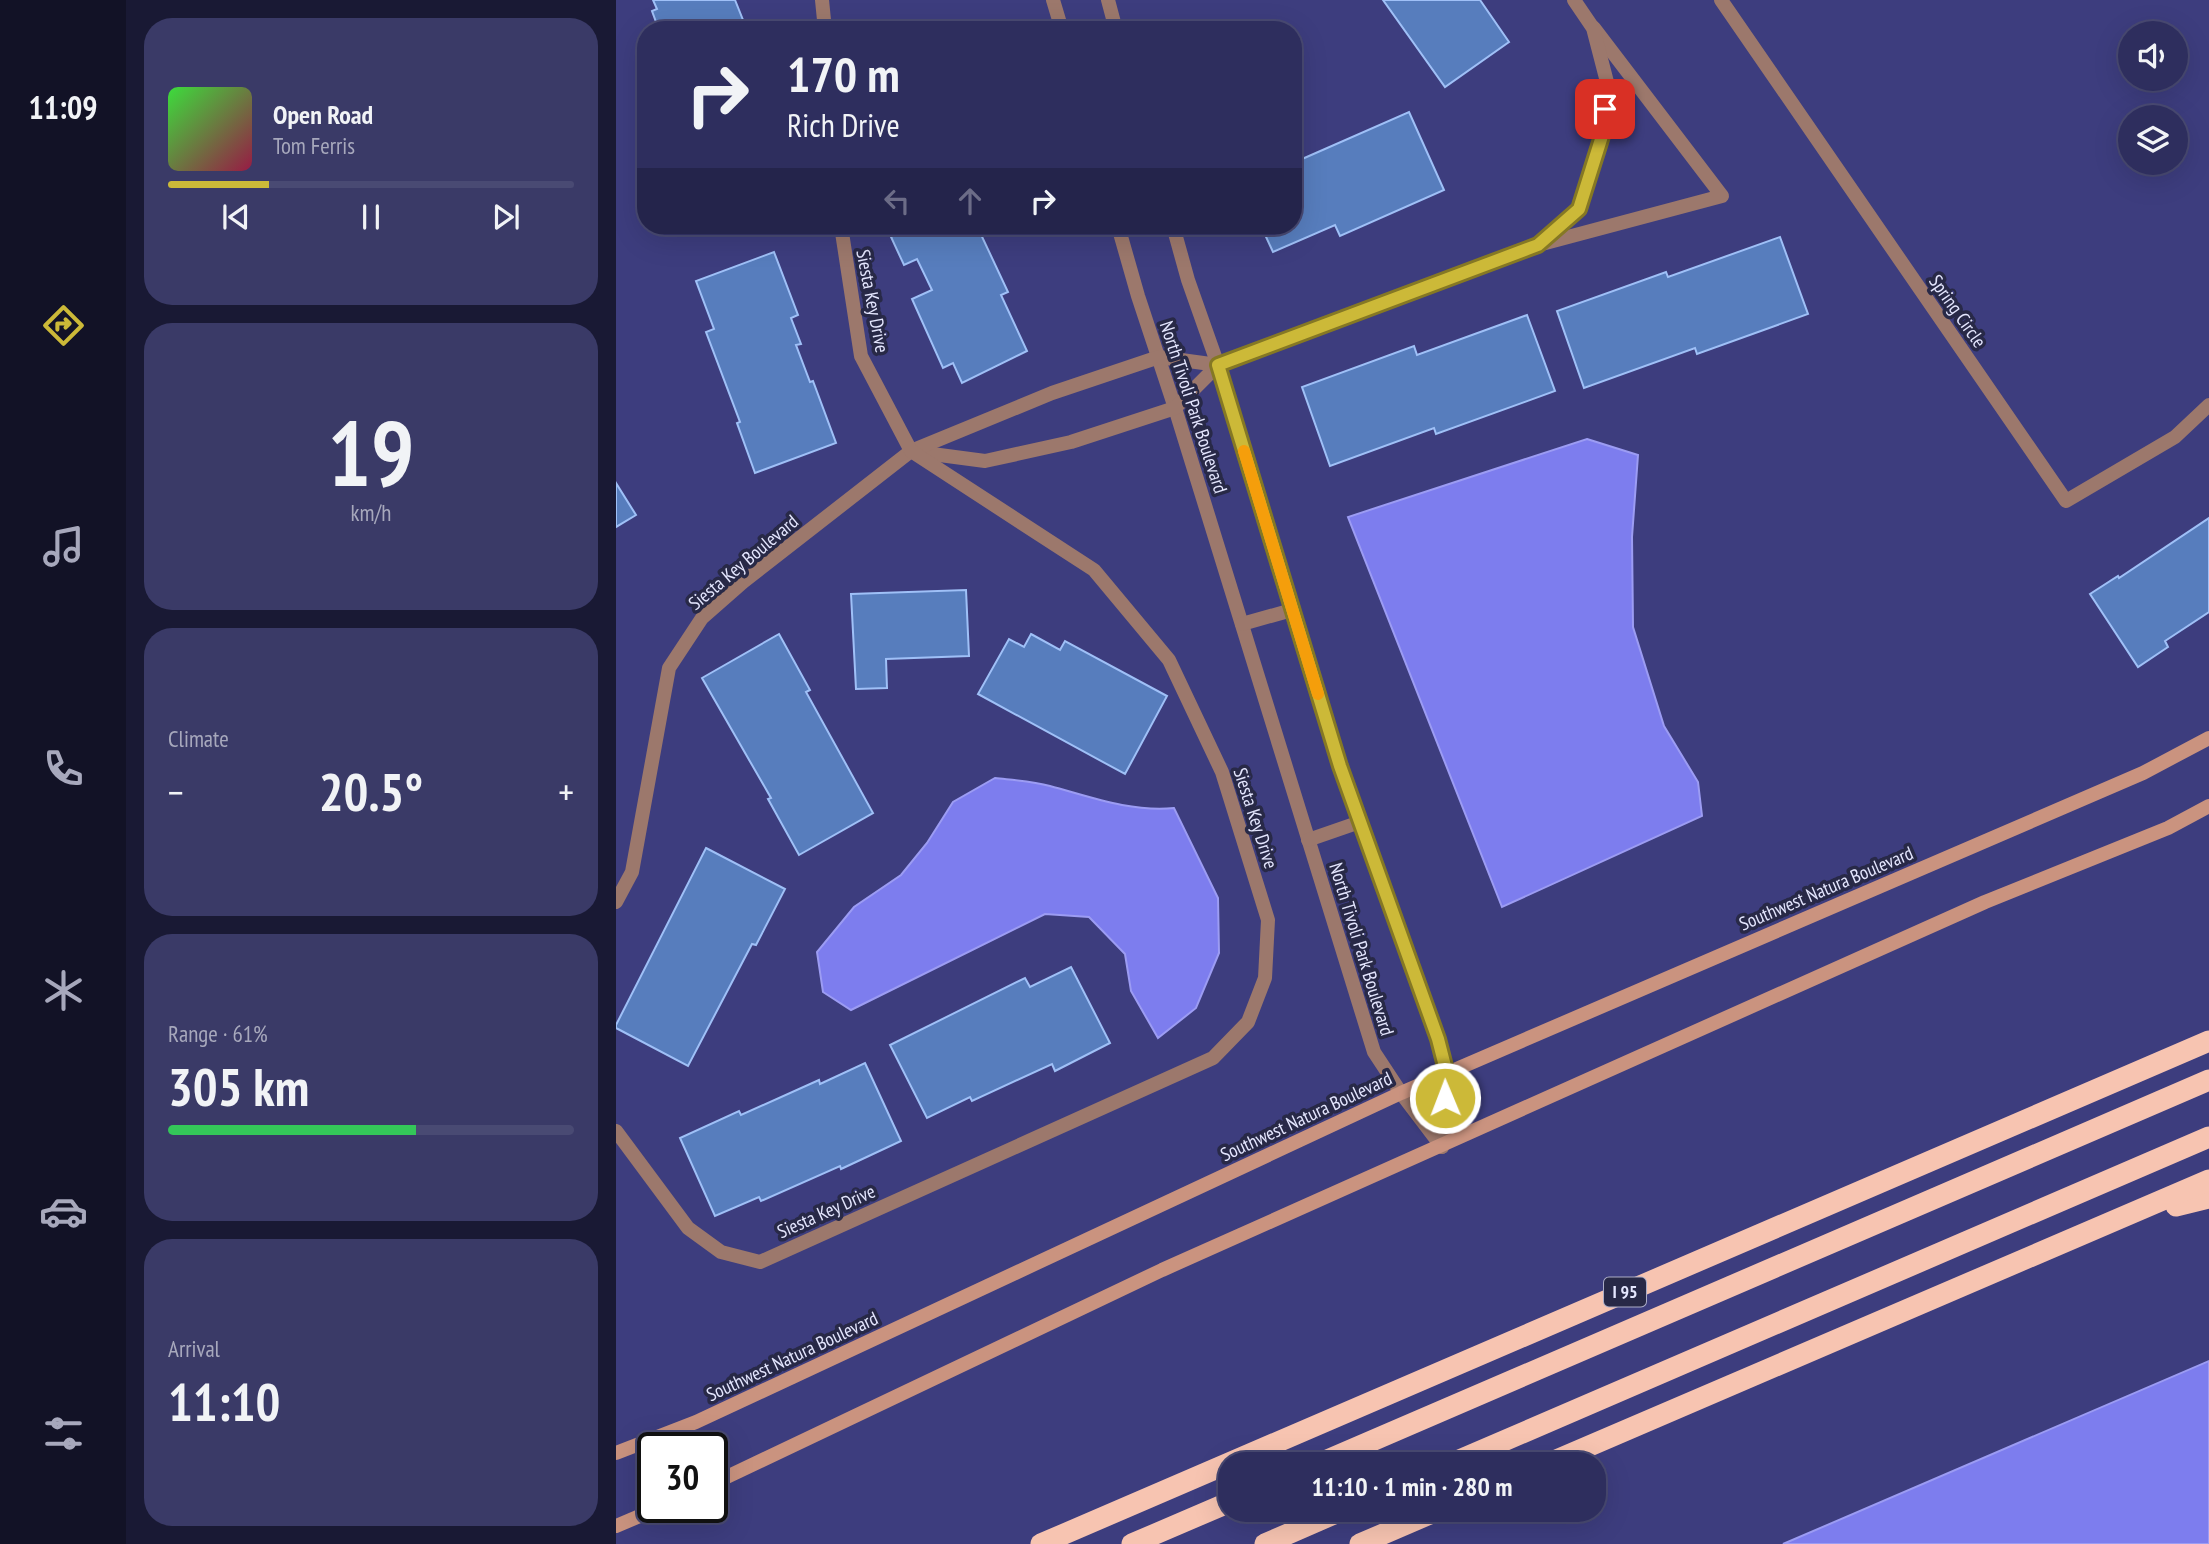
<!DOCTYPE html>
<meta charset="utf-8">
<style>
body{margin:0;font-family:"PT Sans Narrow",sans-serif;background:#3a3a67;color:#f1f3f6;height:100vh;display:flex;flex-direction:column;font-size:26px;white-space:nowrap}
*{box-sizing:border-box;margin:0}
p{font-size:23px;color:#a7a8bc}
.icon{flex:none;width:38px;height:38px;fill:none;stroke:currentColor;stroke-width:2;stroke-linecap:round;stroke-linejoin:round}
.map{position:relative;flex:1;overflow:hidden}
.sheet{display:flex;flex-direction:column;gap:18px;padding:18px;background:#191934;width:490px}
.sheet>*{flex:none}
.banner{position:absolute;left:21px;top:21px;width:665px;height:214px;border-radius:28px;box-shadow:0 7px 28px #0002,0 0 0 2px #494a73;background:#2e2e5e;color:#f1f3f6;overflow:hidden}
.controls{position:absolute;left:1502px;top:21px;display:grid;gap:14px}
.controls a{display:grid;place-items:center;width:70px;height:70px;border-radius:50%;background:#2e2e5e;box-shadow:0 7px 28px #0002,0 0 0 2px #494a73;font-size:35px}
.speed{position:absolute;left:21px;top:1432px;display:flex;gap:14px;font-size:35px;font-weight:700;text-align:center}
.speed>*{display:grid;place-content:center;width:91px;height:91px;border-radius:50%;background:#2e2e5e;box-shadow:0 7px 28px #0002,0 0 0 2px #494a73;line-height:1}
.speed .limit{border:4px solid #111;border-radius:10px;background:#fff;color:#111}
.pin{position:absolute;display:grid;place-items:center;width:60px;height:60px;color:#fff;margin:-30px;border-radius:14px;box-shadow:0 4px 10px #0006}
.me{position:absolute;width:77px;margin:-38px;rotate:359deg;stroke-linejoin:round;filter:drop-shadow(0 0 5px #0008)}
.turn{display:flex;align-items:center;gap:24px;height:147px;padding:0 35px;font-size:32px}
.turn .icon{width:91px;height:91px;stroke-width:2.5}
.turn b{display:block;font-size:49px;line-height:60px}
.lanes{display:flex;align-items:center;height:66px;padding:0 35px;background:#0003;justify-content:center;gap:35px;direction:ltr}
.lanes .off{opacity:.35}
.big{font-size:52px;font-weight:800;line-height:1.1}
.sheet .widget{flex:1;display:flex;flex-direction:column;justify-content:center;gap:10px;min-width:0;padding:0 24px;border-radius:28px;background:#3a3a67}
.sheet .dial{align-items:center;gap:0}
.dial b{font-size:91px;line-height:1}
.song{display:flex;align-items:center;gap:21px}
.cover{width:84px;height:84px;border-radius:10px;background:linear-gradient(135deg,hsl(120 70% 55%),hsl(340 70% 35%))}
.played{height:7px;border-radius:4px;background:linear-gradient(90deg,#ccb938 25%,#494a73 25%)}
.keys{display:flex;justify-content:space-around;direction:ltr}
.heat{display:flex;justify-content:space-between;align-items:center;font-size:38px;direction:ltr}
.charge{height:10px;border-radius:5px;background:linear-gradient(90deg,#34c759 61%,#494a73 0)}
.trip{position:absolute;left:602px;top:1452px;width:388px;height:70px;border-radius:28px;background:#2e2e5e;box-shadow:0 7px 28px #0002,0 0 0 2px #494a73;font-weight:800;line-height:70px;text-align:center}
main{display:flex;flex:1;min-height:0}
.dock{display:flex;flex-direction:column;width:126px;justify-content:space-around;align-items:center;background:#121226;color:#a7a8bc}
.dock .icon{width:49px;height:49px}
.dock .active{color:#ccb938}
.dock b{font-size:32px;color:#f1f3f6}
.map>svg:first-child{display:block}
</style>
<main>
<nav class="dock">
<b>11:09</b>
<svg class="icon active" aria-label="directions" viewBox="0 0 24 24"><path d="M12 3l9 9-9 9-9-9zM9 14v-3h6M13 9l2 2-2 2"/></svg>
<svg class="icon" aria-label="music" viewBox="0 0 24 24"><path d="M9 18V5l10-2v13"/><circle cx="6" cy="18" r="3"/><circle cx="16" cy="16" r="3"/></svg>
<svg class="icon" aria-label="phone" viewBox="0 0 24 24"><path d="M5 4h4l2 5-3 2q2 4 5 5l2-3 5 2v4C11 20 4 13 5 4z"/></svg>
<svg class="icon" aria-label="climate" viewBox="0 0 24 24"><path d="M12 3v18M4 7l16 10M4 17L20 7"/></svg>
<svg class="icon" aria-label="car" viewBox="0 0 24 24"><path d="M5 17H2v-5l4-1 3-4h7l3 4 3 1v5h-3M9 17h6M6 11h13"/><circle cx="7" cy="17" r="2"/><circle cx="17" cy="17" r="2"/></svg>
<svg class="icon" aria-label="filters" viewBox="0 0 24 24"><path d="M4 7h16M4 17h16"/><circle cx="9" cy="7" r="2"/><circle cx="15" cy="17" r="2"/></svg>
</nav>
<section class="sheet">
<div class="widget">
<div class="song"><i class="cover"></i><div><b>Open Road</b><p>Tom Ferris</p></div></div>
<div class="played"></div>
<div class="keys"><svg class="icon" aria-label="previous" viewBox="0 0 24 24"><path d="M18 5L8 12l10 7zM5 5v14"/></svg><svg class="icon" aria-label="pause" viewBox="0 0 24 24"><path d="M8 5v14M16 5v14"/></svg><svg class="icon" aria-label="next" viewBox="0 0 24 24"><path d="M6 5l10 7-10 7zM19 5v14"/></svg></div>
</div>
<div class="widget dial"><b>19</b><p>km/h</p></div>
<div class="widget"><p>Climate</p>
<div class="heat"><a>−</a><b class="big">20.5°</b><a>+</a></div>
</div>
<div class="widget"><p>Range · 61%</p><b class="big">305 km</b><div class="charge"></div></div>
<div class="widget"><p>Arrival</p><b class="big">11:10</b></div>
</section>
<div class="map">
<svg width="1593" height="1544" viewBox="0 0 1593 1544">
<rect width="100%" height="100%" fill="#3d3d7e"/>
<!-- water -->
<g fill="#7d7dee" stroke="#9c9cf3" stroke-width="2">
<path d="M971,439L1022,455L1016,537L1017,627L1048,726L1082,782L1086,816L886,907L732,517Z"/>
<path d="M379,778C397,780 416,781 434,786C475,797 514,812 558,808L602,898L603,953L580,1008L542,1038L515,991L509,954L473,917L429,914L235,1010L207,992L201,952L238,907L285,875L311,843L337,802Z"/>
<path d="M1593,1361V1544H1167Z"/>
</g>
<!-- building -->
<g fill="#577dbd" stroke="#9fc0f7" stroke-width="2">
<path d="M37,0H119L131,30H43L36,11L41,9Z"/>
<path d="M767,0H864L893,42L829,87Z"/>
<path d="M793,112L828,190L724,236L719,225L657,252L645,226H677V163Z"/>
<path d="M273,226H361L392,292L385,295L411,351L346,383L337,363L327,368L296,299L316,290L301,259L288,265L275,237L277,236Z"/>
<path d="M1164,237L1192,314L1081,354L1079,348L968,388L941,311L1050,272L1052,277Z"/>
<path d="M158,252L182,315L175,318L185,344L180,345L194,382L197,381L220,443L139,473L121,423L124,422L90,332L98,329L80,281Z"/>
<path d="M911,315L939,391L820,434L818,428L714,466L686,387L798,346L801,355Z"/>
<path d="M0,483L20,515L0,527Z"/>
<path d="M1593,518V612L1549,641L1552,647L1522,667L1474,594L1502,576L1503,578Z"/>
<path d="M350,590L353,656L270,659L271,688L240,689L235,594Z"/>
<path d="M163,634L194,690L190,692L257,813L183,855L152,799L155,798L86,678Z"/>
<path d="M415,634L444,650L449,641L551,696L509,774L362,694L393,639L408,647Z"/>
<path d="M90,848L169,889L140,945L136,944L72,1066L0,1028V1025Z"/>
<path d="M455,967L494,1043L439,1071L436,1064L356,1101L354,1097L311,1118L274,1045L409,978L414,987Z"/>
<path d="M249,1063L285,1141L225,1169L224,1166L145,1201L143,1197L99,1216L64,1138L123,1111L125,1115L203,1080L204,1084Z"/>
</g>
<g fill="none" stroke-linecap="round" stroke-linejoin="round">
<!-- lane -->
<path stroke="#9c786c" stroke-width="14" d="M922,245L1106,196L978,28"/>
<!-- street -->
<g stroke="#9c786c" stroke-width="14">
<path d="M206,0L209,30"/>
<path d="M437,0L446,30"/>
<path d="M492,0L500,30"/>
<path d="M1105,0L1450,501L1559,437L1593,405"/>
<path d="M502,226L522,296L559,408L758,1052L785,1093L826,1147"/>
<path d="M557,226L572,280L602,365L724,766L822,1039L831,1074L826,1147"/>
<path d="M301,452L369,461L455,442L559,408L602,365"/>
<path d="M626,624L676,610"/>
<path d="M692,840L744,822"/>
<path d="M0,902L16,872L53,668L86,618L127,582L295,451L436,393L543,357L602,365L922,245L963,209L986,136L991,82L977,28L958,0"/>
<path d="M0,1131L72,1228L105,1252L144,1262L597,1058L632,1022L649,978L652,920L606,772L553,660L478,570L295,451L245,356L225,226"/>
</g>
<!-- secondary -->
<g stroke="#ca937f" stroke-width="14">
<path d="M0,1453L80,1422L785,1093L1527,773L1593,738"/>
<path d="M96,1484L546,1270L1369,902L1552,828L1593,806"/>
<path d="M0,1526L45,1507"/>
</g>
<!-- highway -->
<g stroke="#f7c4b1" stroke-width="21">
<path d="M1560,1206L1593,1198"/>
<path d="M700,1465L1593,1080"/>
<path d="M832,1465L1593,1137"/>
<path d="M929,1465L1593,1180"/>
<path d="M425,1544L1593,1041"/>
<path d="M516,1544L614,1502"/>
<path d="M649,1544L727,1510"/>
<path d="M744,1544L823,1510"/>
</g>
</g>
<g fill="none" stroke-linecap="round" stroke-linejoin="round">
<defs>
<path id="route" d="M829,1098L831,1074L822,1039L724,766L602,365L922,245L963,209L986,136L989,109"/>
</defs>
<!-- route casing -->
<use href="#route" stroke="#857824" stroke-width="18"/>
<!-- route -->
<use href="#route" stroke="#ccb938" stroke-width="12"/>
<!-- slow -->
<path stroke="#f59e0b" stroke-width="12" d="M628,451L702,694"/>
</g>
<g text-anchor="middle" stroke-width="7" stroke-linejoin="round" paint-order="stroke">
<!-- shield labels -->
<rect fill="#282947" stroke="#acadc7" stroke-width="2" x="988" y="1277.5" width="42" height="29" rx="5"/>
<g font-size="18" font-weight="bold" fill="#e4e6fe">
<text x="1009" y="1298">I 95</text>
</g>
<!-- street labels -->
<g font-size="19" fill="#e4e6fe" stroke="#282947">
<text transform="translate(257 301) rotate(79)" y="7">Siesta Key Drive</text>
<text transform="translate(1342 311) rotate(55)" y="7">Spring Circle</text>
<text transform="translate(578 407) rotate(72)" y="7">North Tivoli Park Boulevard</text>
<text transform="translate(127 562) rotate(-40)" y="7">Siesta Key Boulevard</text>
<text transform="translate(640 818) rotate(72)" y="7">Siesta Key Drive</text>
<text transform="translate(1210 888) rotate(-23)" y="7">Southwest Natura Boulevard</text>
<text transform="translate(746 949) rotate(73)" y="7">North Tivoli Park Boulevard</text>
<text transform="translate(690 1116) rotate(-25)" y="7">Southwest Natura Boulevard</text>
<text transform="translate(210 1211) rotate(-24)" y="7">Siesta Key Drive</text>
<text transform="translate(176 1356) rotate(-25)" y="7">Southwest Natura Boulevard</text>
</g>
</g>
</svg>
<div class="controls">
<a><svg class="icon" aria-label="sound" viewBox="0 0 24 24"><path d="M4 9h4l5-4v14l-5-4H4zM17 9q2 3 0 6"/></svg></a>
<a><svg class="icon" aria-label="layers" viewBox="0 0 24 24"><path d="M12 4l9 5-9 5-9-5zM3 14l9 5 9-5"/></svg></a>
</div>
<div class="speed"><div class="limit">30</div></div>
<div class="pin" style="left:989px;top:109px;background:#d93025"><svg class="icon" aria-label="arrive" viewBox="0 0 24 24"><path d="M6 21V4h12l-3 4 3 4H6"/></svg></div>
<svg class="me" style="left:829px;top:1098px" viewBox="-20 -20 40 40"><circle r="17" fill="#ccb938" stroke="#fff" stroke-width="3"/><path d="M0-11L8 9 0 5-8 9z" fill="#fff"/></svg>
<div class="trip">11:10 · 1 min · 280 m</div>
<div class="banner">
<div class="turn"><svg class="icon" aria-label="right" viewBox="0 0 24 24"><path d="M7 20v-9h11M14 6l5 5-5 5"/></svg><div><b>170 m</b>Rich Drive</div></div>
<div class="lanes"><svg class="icon off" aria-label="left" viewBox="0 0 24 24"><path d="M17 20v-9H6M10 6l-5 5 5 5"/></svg><svg class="icon off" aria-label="ahead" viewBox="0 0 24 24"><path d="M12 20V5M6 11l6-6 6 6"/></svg><svg class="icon" aria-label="right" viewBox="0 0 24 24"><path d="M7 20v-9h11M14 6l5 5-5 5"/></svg></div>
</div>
</div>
</main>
